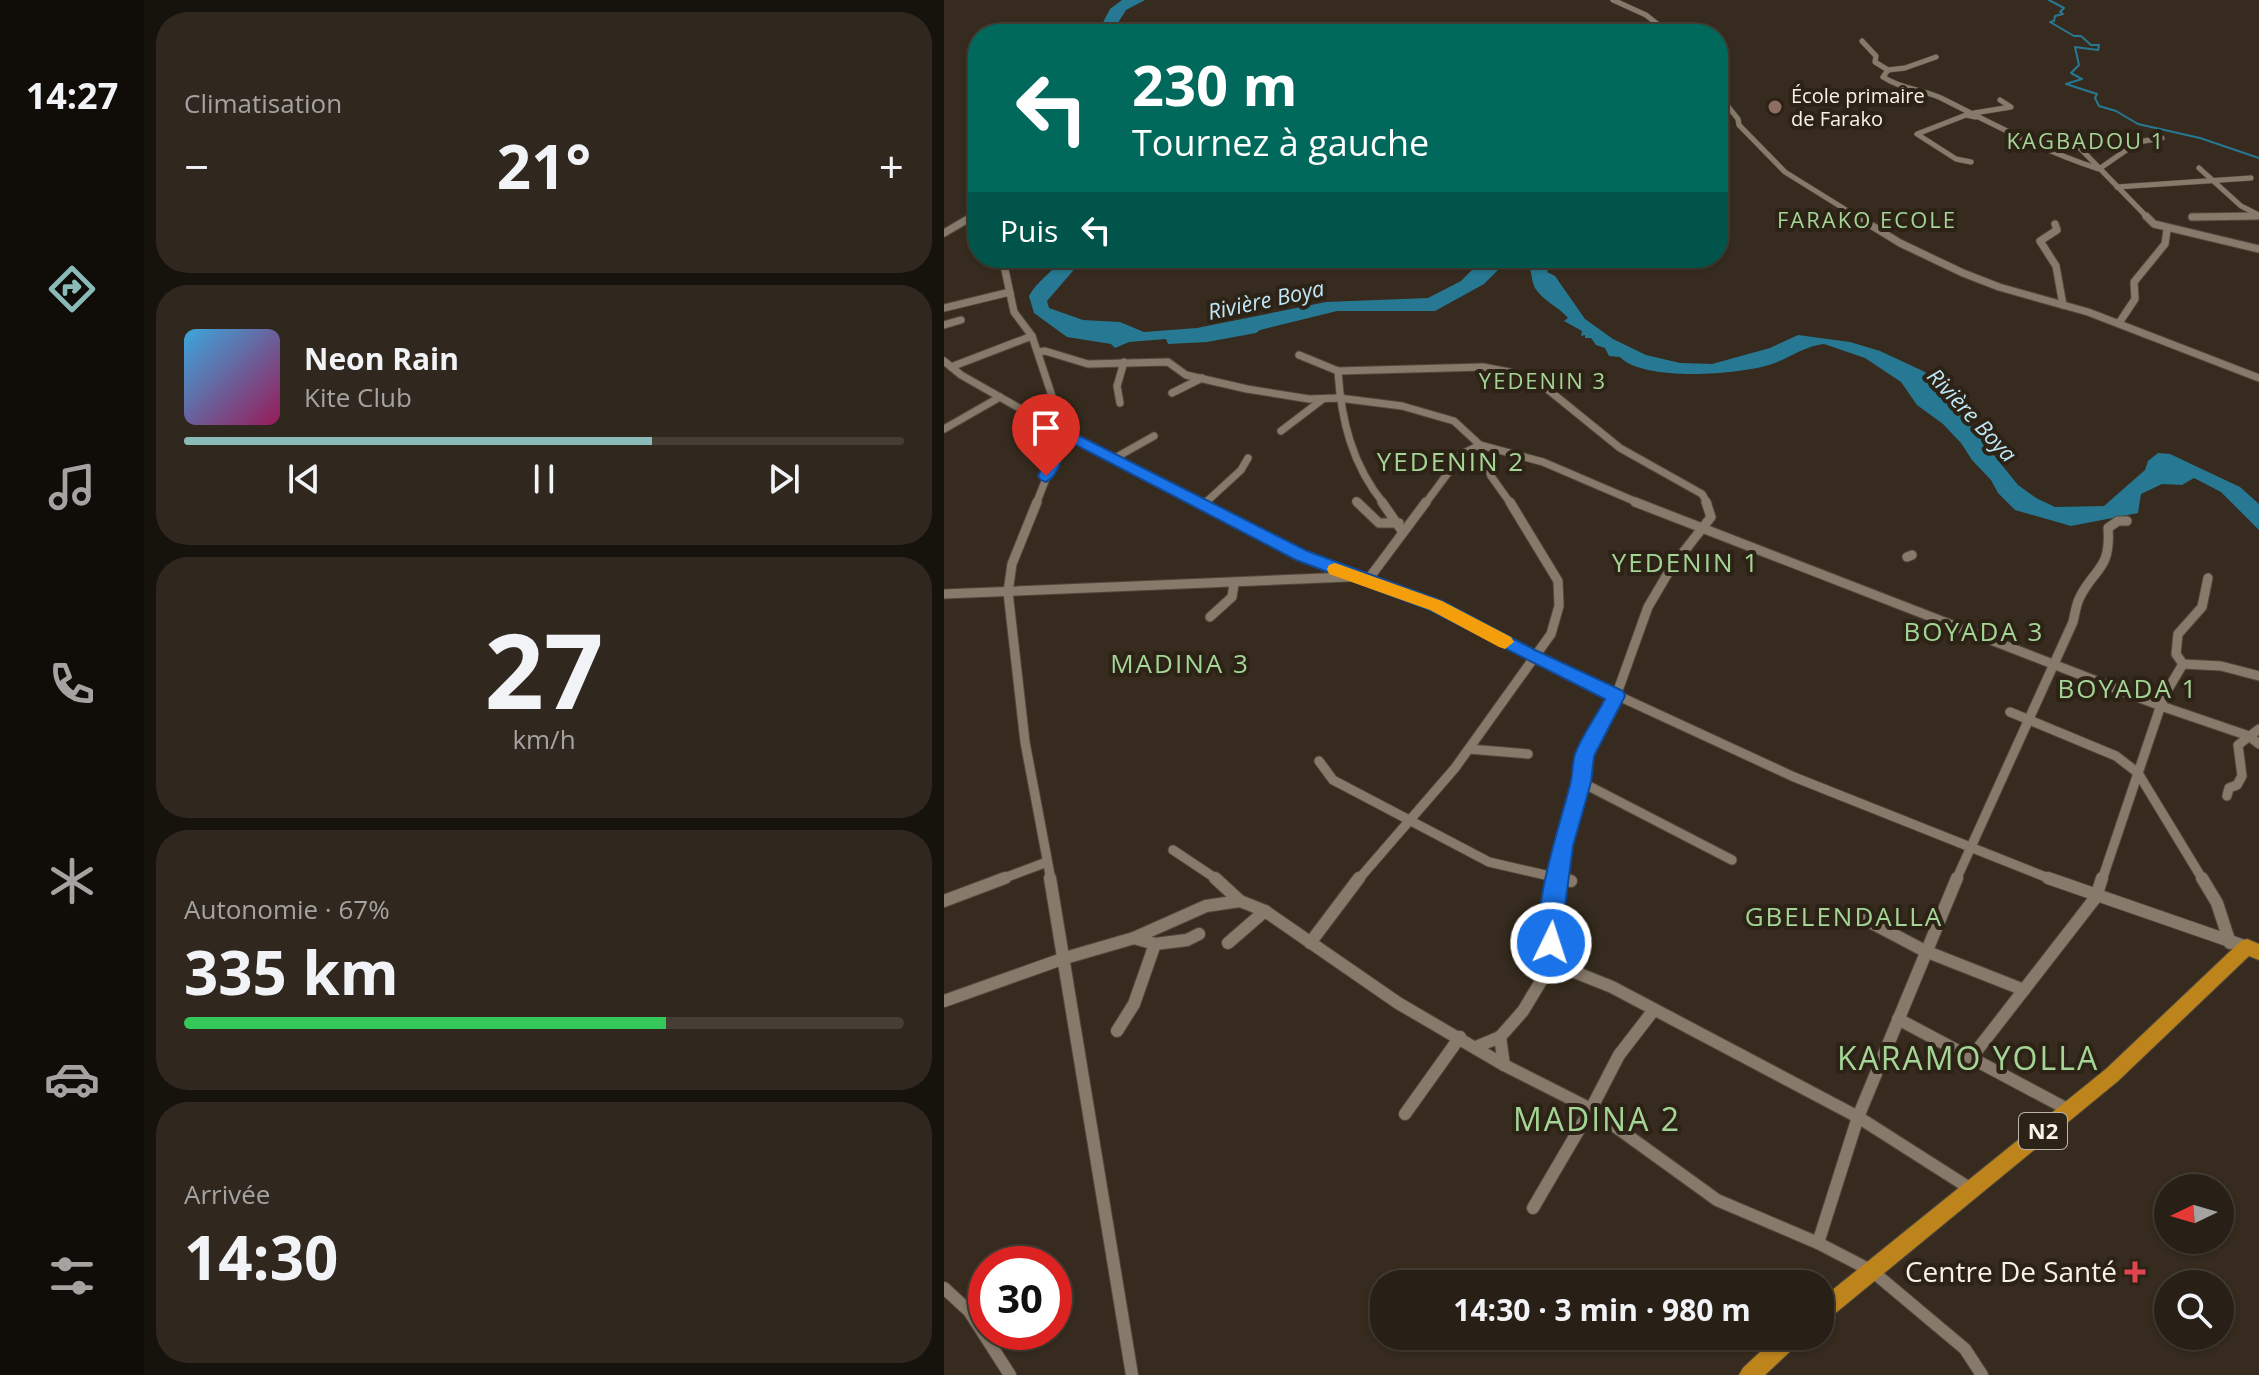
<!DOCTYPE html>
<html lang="fr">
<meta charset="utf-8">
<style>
body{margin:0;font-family:"Open Sans",sans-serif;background:#30281f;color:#f1f3f6;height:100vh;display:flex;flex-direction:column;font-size:30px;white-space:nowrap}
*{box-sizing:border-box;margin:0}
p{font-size:26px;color:#a5a3a1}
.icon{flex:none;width:44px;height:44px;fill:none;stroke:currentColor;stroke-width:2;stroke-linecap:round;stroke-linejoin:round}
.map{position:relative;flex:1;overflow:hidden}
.sheet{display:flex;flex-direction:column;gap:12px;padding:12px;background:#16120c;width:800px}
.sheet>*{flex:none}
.banner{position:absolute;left:24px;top:24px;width:760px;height:244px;border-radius:32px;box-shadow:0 2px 6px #0004,0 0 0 2px #443e35;background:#00695c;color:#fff;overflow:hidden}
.needle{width:52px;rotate:265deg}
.buttons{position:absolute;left:1210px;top:1174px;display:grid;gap:16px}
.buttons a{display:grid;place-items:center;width:80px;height:80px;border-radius:50%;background:#282016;box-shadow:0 2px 6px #0004,0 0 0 2px #443e35;font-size:40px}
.speed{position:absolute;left:24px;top:1246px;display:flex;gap:16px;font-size:40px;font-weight:700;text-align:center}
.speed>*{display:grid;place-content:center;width:104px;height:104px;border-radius:50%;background:#282016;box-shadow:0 2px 6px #0004,0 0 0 2px #443e35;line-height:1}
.speed .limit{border:12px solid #d22;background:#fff;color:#111}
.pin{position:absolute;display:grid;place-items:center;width:68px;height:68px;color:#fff;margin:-82px -34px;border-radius:50% 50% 50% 0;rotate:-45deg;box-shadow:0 0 8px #0007}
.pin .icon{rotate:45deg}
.me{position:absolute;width:88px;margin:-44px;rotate:4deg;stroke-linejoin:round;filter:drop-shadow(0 0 6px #0008)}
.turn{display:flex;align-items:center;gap:28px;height:168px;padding:0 32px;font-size:36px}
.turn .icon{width:104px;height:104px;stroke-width:2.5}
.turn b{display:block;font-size:56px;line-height:68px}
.then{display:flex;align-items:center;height:76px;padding:0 32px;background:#0003;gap:16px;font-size:30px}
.big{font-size:60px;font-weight:700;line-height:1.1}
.sheet .widget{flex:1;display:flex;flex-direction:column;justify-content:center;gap:12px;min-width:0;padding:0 28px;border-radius:32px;background:#30281f}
.sheet .dial{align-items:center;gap:0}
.dial b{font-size:104px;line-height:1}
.song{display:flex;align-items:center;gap:24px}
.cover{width:96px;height:96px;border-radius:12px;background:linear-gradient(135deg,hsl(200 70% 55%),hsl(330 70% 35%))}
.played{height:8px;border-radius:4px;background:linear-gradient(90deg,#8bbbb9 65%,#443e35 65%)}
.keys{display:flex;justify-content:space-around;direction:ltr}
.heat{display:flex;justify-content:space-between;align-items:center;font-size:44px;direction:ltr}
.charge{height:12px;border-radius:6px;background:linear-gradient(90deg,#34c759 67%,#443e35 0)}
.trip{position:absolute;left:426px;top:1270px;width:464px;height:80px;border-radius:32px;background:#282016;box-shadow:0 2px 6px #0004,0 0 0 2px #443e35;font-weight:700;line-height:80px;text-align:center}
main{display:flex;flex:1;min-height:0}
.tabs{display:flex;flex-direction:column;width:144px;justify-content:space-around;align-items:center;background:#100d09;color:#a5a3a1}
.tabs .icon{width:56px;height:56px}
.tabs .on{color:#8bbbb9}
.tabs b{font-size:36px;color:#f1f3f6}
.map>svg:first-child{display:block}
</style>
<main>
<nav class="tabs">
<b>14:27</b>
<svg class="icon on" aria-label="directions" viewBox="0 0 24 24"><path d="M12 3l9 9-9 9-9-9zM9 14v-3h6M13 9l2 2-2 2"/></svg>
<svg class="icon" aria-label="music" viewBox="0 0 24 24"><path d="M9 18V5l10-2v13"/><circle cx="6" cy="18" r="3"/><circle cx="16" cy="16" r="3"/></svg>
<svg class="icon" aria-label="phone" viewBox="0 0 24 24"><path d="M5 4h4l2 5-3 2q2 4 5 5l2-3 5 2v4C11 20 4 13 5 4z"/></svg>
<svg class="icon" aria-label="climate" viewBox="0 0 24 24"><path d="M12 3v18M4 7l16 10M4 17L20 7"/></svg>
<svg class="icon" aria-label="car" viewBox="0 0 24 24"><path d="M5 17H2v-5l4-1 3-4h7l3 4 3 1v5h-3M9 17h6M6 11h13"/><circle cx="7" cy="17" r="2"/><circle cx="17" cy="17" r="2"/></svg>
<svg class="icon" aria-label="filters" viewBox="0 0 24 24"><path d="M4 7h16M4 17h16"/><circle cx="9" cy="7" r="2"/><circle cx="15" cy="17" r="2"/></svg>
</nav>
<section class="sheet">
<div class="widget"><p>Climatisation</p>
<div class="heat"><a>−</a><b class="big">21°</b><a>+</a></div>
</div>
<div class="widget">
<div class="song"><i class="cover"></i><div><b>Neon Rain</b><p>Kite Club</p></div></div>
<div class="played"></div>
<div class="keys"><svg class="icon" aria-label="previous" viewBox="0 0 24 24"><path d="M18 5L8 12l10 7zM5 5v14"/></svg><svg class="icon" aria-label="pause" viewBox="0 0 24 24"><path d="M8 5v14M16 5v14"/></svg><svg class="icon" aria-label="next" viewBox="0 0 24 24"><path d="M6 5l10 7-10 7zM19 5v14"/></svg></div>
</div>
<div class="widget dial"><b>27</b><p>km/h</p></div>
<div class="widget"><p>Autonomie · 67%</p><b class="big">335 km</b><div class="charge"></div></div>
<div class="widget"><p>Arrivée</p><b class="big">14:30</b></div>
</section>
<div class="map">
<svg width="1315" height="1375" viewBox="0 0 1315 1375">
<rect width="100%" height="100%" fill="#362b1e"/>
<!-- water -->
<g fill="#277993">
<path d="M178,0H201L182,10L167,34H153L166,9Z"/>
<path d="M117,258H140L103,301L105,308L139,320L176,322L200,332L253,328L382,302L484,298L517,281L540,258H574L560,264L540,284L491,311H393L316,330L312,333L263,342L224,344L222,339L185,342L171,348L167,344L123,337L90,313L85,296C93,280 109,273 117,258Z"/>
<path d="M580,258H599L608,263L603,272L611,276L641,319L669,339L702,355L736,363L768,364L826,348L854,335L906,342L936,351L981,372L1001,400L1011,407L1074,485L1092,498L1111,507L1160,506L1201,470L1204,461L1214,453L1226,454L1296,487L1315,504V530L1277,492L1250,478L1238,485L1218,484L1197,494L1194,513L1127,526L1071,510L1054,493L1047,480L1028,460L1017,443L999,424L973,405L957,382L921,358L880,344C861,346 845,358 828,364C796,375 699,382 676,357L665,356L661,348L652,345L647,338H641V335L637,336L638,331L620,321L624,318C614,306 599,301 591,288C586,278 589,268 580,258Z"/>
</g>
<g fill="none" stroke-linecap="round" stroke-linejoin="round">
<!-- stream -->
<path stroke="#277993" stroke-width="2" d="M1105,0L1120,8L1116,12L1119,14L1111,16L1110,21L1106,22L1130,36H1137L1147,45H1155L1154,50L1131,47L1135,65L1127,73L1138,79L1122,84L1153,94L1151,98L1155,106L1172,111L1194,124L1256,138L1315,158"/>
<defs>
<g id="minor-far3">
<path d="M669,0L702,15L726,34"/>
<path d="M918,41L932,56L931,62L944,70"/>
<path d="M992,57L961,68L944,70L939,77C957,89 977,89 997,98C1049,124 1099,151 1155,169L1194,142L1218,138"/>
<path d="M774,94L794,119L795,125L841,172L915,218"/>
<path d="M879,113H883"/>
<path d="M1126,138L1204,218"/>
<path d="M1027,162L1012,159L973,134L1022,115L1032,117L1030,113L1067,107L1056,100"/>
<path d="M1255,168L1297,206L1315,215"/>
<path d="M1173,187L1307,178"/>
<path d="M1248,217L1313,216"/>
<path d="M26,218L34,213"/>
</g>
<g id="minor-far2">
<path d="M912,216L956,243L1019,273L1055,287L1144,312L1315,378"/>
<path d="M1202,216L1210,224L1315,249"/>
<path d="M1248,217L1313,216"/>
<path d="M1111,224L1113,230L1096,241L1112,266L1119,305"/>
<path d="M0,233L29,216"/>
<path d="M70,258L60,265L70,312L88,336L113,411L111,456L92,504"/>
<path d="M0,308L66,292"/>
<path d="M1175,323L1191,299L1190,282L1221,244L1223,230"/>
<path d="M0,325L17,320"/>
<path d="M94,352L101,351L144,364L224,362L242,375L303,389L365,399L395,398L458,406L510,421L536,445L547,476L567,504"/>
<path d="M355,355L394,371"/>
<path d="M0,361L17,375L114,430L257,504"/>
<path d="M7,367L88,336"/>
<path d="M228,393L258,378"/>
<path d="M176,403L173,386L180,362"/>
<path d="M0,429L56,397"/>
<path d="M337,431L379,399"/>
<path d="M171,458L210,436"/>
<path d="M412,501L415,504"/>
<path d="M260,504L297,470L304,458"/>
<path d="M440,504C408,465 397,420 394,371L539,367L565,372L602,388L676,448L758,494L764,504"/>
<path d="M481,504L518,454L536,445L599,462L697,504"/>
</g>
<g id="minor-far1">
<path d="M93,502L68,564L64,592L81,742L107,880"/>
<path d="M253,502L357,555L492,605L590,657L850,777L1109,880"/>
<path d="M413,502L435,523H455"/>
<path d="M438,502L458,531"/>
<path d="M691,502L1217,706L1305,736L1315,744"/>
<path d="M259,505L263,502"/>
<path d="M963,557L968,555"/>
<path d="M423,581L482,502"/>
<path d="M0,594L404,577"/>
<path d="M266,617L288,597L290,584"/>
<path d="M1239,664L1232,654L1234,634L1258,607L1264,578"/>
<path d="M1239,664L1277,666L1315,676"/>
<path d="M1066,712L1172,756L1194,773L1259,880"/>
<path d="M525,749L584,754"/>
<path d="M375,761L389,780L545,862L623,880"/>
<path d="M637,782L788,860"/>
<path d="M1283,796L1285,788L1293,785L1298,776L1294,745L1315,729"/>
<path d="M229,850L274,880"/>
<path d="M55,880L103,862"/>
<path d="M414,880L511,768L607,634L615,606L614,581L566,502"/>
<path d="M614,880L619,846L637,782L640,756L672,696L704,607L727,568L767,517L762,502"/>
<path d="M1012,880L1129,622C1131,614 1132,604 1136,597C1151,567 1167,570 1164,528L1174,521H1183"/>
<path d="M1158,880L1220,696L1239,664"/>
</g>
<g id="minor">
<path d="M106,878L188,1375"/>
<path d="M271,878L296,901L321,911L454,1003L560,1065"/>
<path d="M614,878L607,922L608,963L668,987L914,1117L1027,1189"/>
<path d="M614,878L627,881"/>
<path d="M1104,878L1303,947"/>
<path d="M1258,878L1273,903L1286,943"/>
<path d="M0,901L61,878"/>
<path d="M907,912L981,951L1080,990"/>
<path d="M284,943L321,911"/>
<path d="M366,943L415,878"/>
<path d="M211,944L243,940L255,934"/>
<path d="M0,1001L121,958L190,938L262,906L296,901"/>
<path d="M709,1011L675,1055L647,1109L773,1200L874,1243L928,1271L1021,1349L1038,1375"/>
<path d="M954,1019L1125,1110"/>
<path d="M173,1031L190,1004L211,944L190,938"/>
<path d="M532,1047L556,1037"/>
<path d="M1027,1058L1152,897L1158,878"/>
<path d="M461,1114L516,1037"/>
<path d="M589,1208L647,1109L560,1065L556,1037L579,1011L608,963"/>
<path d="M874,1243L914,1117L1013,878"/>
<path d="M0,1288L25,1311L66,1375"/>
</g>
<g id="trunk">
<path d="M1303,939L1315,944V960L1305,956L1174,1081L883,1320L876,1323V1300L1162,1069L1297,941Z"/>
<path d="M833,1336H858L855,1343L821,1375H795L799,1368Z"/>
</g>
</defs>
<!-- minor-far3 casing -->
<use href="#minor-far3" stroke="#52493d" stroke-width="6"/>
<!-- minor-far2 casing -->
<use href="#minor-far2" stroke="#52493d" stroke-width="9"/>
<!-- minor-far1 casing -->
<use href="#minor-far1" stroke="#52493d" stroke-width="11"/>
<!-- minor casing -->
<use href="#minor" stroke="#52493d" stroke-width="14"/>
<!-- trunk casing -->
<use href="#trunk" stroke="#52493d" stroke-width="2"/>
<!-- minor-far3 -->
<use href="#minor-far3" stroke="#877a6b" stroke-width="5"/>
<!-- minor-far2 -->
<use href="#minor-far2" stroke="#877a6b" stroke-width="7"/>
<!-- minor-far1 -->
<use href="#minor-far1" stroke="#877a6b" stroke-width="9"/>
<!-- minor -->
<use href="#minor" stroke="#877a6b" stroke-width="12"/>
<!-- trunk -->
<use href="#trunk" fill="#be841c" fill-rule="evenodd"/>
</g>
<!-- route -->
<path fill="#1a73e8" stroke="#114b97" stroke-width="2" d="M114,425L363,551L498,601L591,650L679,691L681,696L650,756L647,782L629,846L615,950L607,953L599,950C584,916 617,822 626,785C629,775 628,764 631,754C638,735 652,717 661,699L486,610L352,560L121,439C119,453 116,475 102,482L97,480L94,476L103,456L107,430Z"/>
<!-- slow -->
<path fill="#f59e0b" d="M391,563L498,601L567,637L570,642L561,649L555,647L486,610L385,574L383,569L385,565Z"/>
<!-- markers -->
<circle fill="#8d6e63" stroke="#2c2215" stroke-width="3" cx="831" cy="107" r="8"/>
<path fill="#e0444e" stroke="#2c2215" stroke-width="3" d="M1187 1260h8v8h8v8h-8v8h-8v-8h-8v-8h8z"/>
<g text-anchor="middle" stroke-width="8" stroke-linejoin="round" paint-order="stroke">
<!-- far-poi labels -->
<g font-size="20" fill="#f9f2e9" stroke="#2c2215" text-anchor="start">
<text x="847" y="103">École primaire<tspan x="847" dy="23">de Farako</tspan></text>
</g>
<!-- far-neighbourhood labels -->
<g font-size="22" letter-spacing="2" fill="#a4d596" stroke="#2c2215">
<text x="1142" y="149">KAGBADOU 1</text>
<text x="923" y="228">FARAKO ECOLE</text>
<text x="599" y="389">YEDENIN 3</text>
</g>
<!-- far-water labels -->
<g font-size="22" font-style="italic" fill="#bfe7f7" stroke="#2c2215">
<text transform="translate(322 300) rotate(-12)" y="8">Rivière Boya</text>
<text transform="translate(1028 415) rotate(47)" y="8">Rivière Boya</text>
</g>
<!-- shield labels -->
<rect fill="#2c2215" stroke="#bcb4a9" stroke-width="2" x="1075" y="1113" width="48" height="36" rx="6"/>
<g font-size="22" font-weight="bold" fill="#f9f2e9">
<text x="1099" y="1139">N2</text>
</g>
<!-- neighbourhood labels -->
<g font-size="26" letter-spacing="2" fill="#a4d596" stroke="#2c2215">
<text x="507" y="471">YEDENIN 2</text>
<text x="742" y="572">YEDENIN 1</text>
<text x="1030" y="641">BOYADA 3</text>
<text x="236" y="673">MADINA 3</text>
<text x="1184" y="698">BOYADA 1</text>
<text x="900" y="926">GBELENDALLA</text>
</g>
<!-- near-poi labels -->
<g font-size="28" fill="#f9f2e9" stroke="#2c2215" text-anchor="end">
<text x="1173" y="1282">Centre De Santé</text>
</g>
<!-- near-neighbourhood labels -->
<g font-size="32" letter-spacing="2" fill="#a4d596" stroke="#2c2215">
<text x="1024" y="1070">KARAMO YOLLA</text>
<text x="653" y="1131">MADINA 2</text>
</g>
</g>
</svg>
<div class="buttons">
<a><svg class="needle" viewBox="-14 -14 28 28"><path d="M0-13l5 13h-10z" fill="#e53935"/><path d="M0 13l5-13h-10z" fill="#a5a3a1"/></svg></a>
<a><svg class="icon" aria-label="search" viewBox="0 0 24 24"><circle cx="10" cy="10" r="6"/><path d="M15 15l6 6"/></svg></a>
</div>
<div class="speed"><div class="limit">30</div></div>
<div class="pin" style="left:102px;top:476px;background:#d93025"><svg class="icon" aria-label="arrive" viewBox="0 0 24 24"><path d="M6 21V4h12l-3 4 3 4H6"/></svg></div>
<svg class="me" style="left:607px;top:943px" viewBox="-20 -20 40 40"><circle r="17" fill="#1a73e8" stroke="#fff" stroke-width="3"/><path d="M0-11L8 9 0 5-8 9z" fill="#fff"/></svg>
<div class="trip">14:30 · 3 min · 980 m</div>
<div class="banner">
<div class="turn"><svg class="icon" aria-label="left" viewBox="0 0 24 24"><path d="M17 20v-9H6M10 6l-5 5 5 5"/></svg><div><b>230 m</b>Tournez à gauche</div></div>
<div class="then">Puis<svg class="icon" aria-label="left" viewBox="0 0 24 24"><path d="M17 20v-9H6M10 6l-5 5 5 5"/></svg></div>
</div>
</div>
</main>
